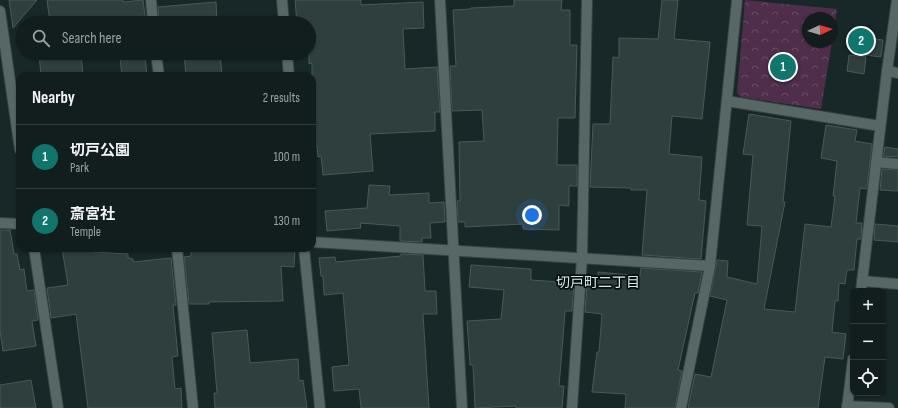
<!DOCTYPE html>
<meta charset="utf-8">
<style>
body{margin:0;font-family:"Sofia Sans Condensed","Noto Sans JP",sans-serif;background:#1f2a2a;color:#f1f3f6}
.controls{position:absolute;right:12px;bottom:12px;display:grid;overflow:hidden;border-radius:8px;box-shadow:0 1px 3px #0004}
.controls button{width:36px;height:36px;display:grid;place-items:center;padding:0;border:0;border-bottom:1px solid #313b3b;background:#121d1d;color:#f1f3f6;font:20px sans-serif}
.compass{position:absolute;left:802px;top:12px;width:36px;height:36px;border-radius:50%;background:#121d1d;box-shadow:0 1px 3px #0004;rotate:86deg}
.you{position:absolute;left:532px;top:215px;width:14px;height:14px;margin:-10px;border:3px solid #fff;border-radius:50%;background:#1a73e8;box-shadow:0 0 0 6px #1a73e833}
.badge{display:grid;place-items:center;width:26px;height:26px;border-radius:50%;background:#0f766e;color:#fff;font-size:13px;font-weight:700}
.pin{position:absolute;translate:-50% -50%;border:2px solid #fff;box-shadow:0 1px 4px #0006}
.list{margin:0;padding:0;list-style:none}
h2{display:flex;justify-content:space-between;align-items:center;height:52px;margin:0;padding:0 16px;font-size:17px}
h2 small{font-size:13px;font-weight:400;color:#9ca2a4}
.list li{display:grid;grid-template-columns:26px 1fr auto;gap:12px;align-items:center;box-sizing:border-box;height:64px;padding:0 16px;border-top:1px solid #313b3b}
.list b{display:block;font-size:15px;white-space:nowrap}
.list p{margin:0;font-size:13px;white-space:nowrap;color:#9ca2a4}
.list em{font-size:13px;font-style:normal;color:#9ca2a4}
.icon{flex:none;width:22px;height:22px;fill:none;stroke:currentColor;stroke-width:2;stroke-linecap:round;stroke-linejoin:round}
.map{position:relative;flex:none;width:898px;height:408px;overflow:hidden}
.search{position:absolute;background:#121d1d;box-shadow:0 1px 3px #0004;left:16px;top:16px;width:300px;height:44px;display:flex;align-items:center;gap:10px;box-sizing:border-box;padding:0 14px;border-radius:22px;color:#9ca2a4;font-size:15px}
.panel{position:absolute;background:#121d1d;box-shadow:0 1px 3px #0004;left:16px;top:72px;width:300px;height:180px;border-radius:12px}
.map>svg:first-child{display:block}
</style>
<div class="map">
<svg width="898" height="408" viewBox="0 0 898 408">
<defs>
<pattern id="park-crowns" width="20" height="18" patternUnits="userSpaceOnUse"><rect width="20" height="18" fill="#4f2e4c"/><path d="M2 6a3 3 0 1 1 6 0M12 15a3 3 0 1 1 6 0" fill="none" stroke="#684c66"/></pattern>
</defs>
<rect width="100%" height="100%" fill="#182727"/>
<polygon fill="url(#park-crowns)" points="745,0 837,9 832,40 832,18 808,18 808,42 832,42 821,109 741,97 737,93"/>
<g fill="#2f3f3e" stroke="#495958">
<polygon points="9,0 37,0 13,28"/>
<polygon points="47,0 123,0 123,2 143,0 146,23 50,23"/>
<polygon points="295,0 361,0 361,5 423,2 424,28 403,29 405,69 437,67 440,112 435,112 435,131 370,134 373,171 323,175 321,156 318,157 317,146 312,146 312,63 309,64 309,23 297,23"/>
<polygon points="514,0 562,0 561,10 570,10 570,45 577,45 575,118 558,118 557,165 577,165 577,186 569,186 569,206 559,205 559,230 523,229 523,224 465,227 465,222 458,222 457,201 460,201 459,142 484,141 482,110 452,111 450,66 456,66 453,10 471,9 471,8 514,6"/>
<polygon points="662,0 678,0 674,39 710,42 702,119 672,116 669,154 702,157 699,200 706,201 701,259 642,255 647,190 631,190 631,188 590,187 593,124 610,124 613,57 619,58 619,38 658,39"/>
<polygon points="216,2 217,23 159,23 158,7"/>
<polygon points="859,37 883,40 881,57 857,54"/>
<polygon points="39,53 81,53 83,76 41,76"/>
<polygon points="184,53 220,53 222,76 186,76"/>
<polygon points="849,55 866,57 864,74 847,71"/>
<polygon points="145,56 147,76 122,76 120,58"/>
<polygon points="749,114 791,121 783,202 785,202 764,309 795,312 805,224 831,227 835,196 833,196 837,161 821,158 826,125 857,130 855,141 872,144 867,189 860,188 856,223 862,223 861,239 857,239 854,270 847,270 845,284 839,283 838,301 835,301 832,332 846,334 843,359 825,357 818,408 688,408 695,374 711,377 727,300 710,296 717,260 728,261 727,277 757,284 762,226 747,225 753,155 743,154"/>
<polygon points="885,147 898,149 898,157 883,156"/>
<polygon points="882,169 898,170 898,191 880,190"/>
<polygon points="369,185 390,186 389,195 429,193 429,203 444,202 445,222 430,223 431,238 422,238 422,242 400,241 400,226 360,223 361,228 327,231 325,211 367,208"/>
<polygon points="875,224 898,226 898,242 874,240"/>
<polygon points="0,230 10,230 14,254 17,254 20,270 24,269 27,291 34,290 38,320 32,321 36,346 3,351 0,331"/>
<polygon points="62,248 94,248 94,252 128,254 128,258 133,259 133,262 171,258 176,305 173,305 178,356 172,357 175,389 181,388 182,408 88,408 76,314 51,318 47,288 68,285"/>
<polygon points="191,248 246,248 295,250 294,267 281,266 283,301 209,302 209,304 189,304 184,257 191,256"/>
<polygon points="401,254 423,255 425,291 436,291 437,314 423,314 429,408 361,408 359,389 334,391 332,367 349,365 343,293 324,295 323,276 321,276 319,258 335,257 336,262 401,256"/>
<polygon points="471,265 531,269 531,280 574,283 572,311 565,311 563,338 559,386 564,386 562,408 516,408 516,406 475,408 473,365 470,365 467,321 501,319 504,290 469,287"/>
<polygon points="641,268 702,272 698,293 695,293 678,370 682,371 675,408 625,408 626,394 592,392 597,352 599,352 602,314 585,312 587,284 594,285 594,279 598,280 598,272 640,276"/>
<polygon points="247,330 250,363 298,359 299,381 303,380 307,408 215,408 214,393 217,393 212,333"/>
<polygon points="31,380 36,408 0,408 0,385"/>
</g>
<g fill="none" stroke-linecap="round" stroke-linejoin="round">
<defs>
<g id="minor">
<polyline points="151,0 153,23"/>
<polyline points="282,0 284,23"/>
<polyline points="440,0 462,408"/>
<polyline points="0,11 20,150"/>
<polyline points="156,53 159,76"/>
<polyline points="287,53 289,76"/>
<polyline points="887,71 898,73"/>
<polyline points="727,101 880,126"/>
<polyline points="876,162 898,164"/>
<polyline points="0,223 20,224"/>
<polyline points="312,242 710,266"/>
<polyline points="34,248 58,408"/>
<polyline points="177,248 193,408"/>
<polyline points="304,248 320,408"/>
<polyline points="862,281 898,284"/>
<polyline points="861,291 887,71 897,0"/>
<polyline points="847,406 889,408"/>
<polyline points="572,408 582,258 587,0"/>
<polyline points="681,408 710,266 737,0"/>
<polyline points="847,408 853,359"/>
</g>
</defs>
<use href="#minor" stroke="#374343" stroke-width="12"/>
<use href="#minor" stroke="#576766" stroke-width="10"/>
</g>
<g text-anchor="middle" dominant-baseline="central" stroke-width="3.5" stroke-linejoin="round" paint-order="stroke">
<g font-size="14" fill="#d5e8e7" stroke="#080e0e">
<text x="598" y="282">切戸町二丁目</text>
</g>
</g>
</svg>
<div class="controls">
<button>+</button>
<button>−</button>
<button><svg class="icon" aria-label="locate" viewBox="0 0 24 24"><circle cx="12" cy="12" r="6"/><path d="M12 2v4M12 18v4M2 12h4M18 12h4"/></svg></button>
</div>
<svg class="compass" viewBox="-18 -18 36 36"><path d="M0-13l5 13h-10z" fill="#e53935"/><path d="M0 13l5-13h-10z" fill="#9ca2a4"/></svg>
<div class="you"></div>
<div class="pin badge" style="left:783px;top:67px">1</div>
<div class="pin badge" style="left:861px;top:41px">2</div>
<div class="search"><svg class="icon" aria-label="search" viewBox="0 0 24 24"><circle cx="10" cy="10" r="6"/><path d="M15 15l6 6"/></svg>Search here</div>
<section class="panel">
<h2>Nearby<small>2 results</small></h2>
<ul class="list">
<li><span class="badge">1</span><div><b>切戸公園</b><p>Park</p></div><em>100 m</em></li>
<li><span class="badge">2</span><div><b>斎宮社</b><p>Temple</p></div><em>130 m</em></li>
</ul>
</section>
</div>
